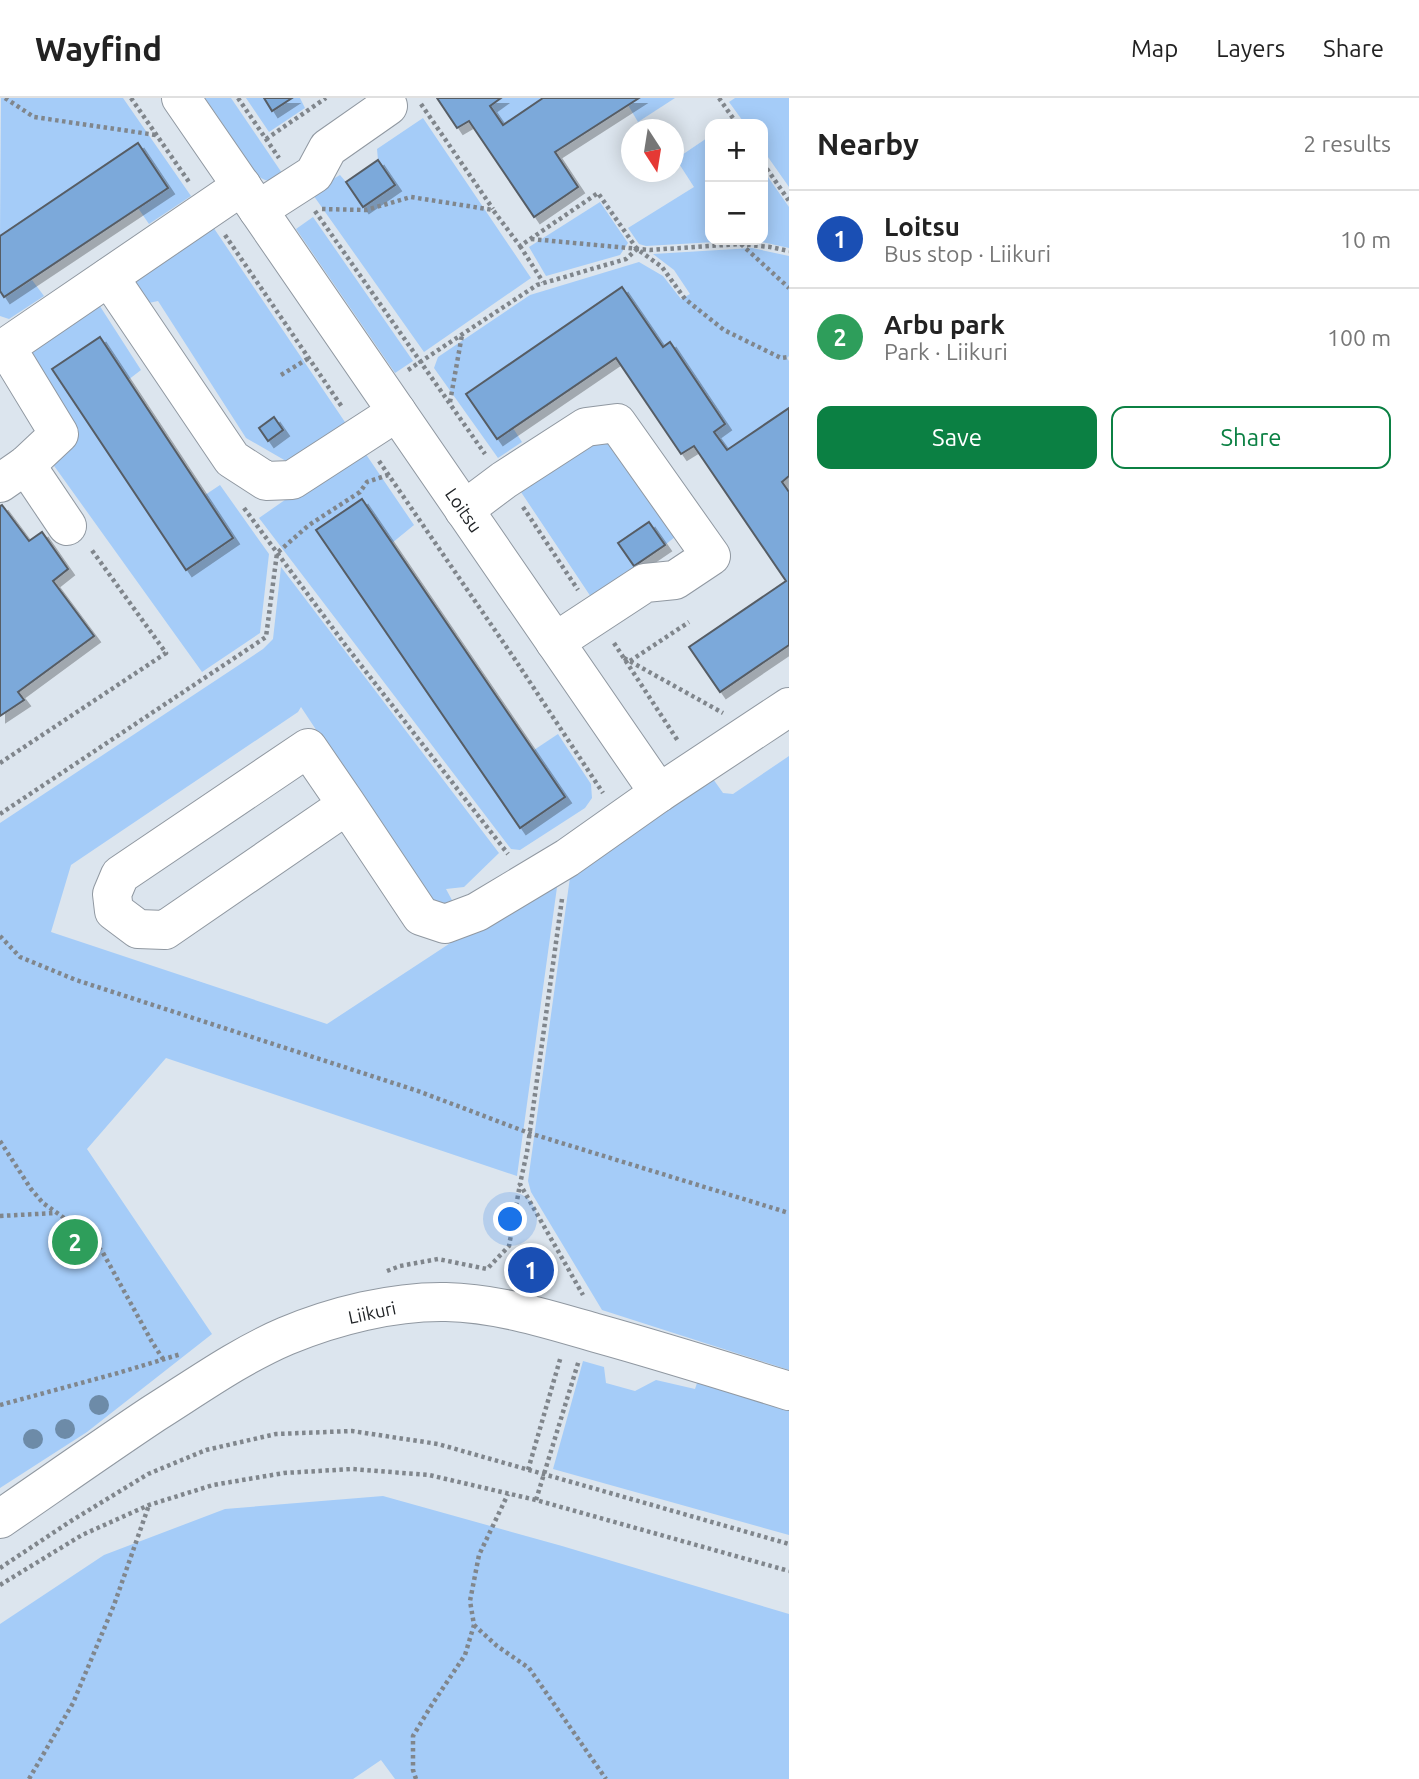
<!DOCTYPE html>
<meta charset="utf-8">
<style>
body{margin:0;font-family:Ubuntu,sans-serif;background:#f6f6f6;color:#222}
.controls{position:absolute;right:21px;top:21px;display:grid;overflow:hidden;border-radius:14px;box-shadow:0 4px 18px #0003}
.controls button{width:63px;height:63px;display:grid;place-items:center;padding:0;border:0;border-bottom:2px solid #e0e0e0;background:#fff;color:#222;font:35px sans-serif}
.compass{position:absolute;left:621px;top:21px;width:63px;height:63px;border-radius:50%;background:#fff;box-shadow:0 4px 18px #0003;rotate:168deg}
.you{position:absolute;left:511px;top:1122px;width:24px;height:24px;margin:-18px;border:5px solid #fff;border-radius:50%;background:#1a73e8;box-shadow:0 0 0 10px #1a73e833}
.badge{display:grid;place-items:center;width:46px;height:46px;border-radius:50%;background:#0b8043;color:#fff;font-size:23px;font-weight:700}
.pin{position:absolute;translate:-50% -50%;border:4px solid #fff;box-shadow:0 2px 7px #0006}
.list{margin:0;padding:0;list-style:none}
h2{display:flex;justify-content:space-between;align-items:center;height:91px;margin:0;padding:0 28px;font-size:30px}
h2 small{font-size:23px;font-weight:400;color:#767676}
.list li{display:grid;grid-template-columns:46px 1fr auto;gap:21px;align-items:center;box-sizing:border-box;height:98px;padding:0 28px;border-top:2px solid #e0e0e0}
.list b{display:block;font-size:26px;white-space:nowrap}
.list p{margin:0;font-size:23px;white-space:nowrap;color:#767676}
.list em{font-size:23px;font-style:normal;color:#767676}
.actions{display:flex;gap:14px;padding:21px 28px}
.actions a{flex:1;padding:16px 0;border:2px solid #0b8043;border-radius:14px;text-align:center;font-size:24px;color:#0b8043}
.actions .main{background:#0b8043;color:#fff}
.map{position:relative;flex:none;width:789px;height:1681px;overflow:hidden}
header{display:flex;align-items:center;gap:42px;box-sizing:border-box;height:98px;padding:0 35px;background:#fff;border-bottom:2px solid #e0e0e0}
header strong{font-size:33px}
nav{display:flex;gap:38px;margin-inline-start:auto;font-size:24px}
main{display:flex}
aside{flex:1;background:#fff}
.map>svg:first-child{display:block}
</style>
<header>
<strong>Wayfind</strong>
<nav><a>Map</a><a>Layers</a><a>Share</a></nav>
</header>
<main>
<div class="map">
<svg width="789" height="1681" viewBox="0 0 789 1681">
<defs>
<filter id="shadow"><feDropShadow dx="6" dy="6" stdDeviation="0" flood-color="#0004"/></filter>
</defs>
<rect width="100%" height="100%" fill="#dce5ee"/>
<g fill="#a5ccf8">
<polygon points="1,0 123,0 191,98 149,126 138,110 168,90 138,45 0,138"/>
<path d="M 205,0 L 231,0 L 284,78 C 273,84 268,85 258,78 Z"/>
<polygon points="246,0 264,0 272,13 292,0 300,0 305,10 269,34"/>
<polygon points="501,0 543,0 503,27 490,8"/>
<polygon points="639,0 675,0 638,24 628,7"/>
<polygon points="735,0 789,0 789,89 763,52 763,26 745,26 729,4"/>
<polygon points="423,20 531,180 424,254 311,94 340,77 346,84 378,62 377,51"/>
<polygon points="710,38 710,142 749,142 646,148 639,146 628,130 694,89 676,61"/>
<polygon points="763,72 789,109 789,150 753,142 763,142"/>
<polygon points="600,104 628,145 620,157 546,178 529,149"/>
<polygon points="313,119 413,263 395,275 296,131"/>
<polygon points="209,123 349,330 286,363 246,340 158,203 144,206 138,201 133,175"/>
<polygon points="752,150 789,158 789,258 787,260 789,263 789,310 727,352 714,334 725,325 670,245 663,249 622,189 466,295 497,341 513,330 522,344 498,360 434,270 438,259 530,197 639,164 663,178 681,201 690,196 674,172 653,156"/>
<polygon points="32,182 44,198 9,221 0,218 0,193 5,199"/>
<polygon points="96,202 141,272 128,282 186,471 233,440 205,397 220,387 269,456 260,535 202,574 47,358 24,257"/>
<polygon points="589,339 614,345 676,438 665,447 649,424 619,444 637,472 593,502 517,388"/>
<polygon points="361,349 414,427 392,445 362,401 317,432 520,729 565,699 534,652 558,636 591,686 592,700 585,710 520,752 511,751 259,420"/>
<polygon points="281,469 499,755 464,789 446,791 453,804 438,816 301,609 298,614 71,767 51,834 327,926 455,842 558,782 517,1078 166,960 87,1051 212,1236 87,1334 0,1390 0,725 263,551 273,541"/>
<polygon points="789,658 789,1272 602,1212 531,1094 528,1083 571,772 711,678 723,695 733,696"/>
<polygon points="583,1263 604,1269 606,1285 635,1293 656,1282 695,1291 698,1282 789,1310 789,1437 553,1371"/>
<polygon points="383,1398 562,1448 789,1516 789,1681 395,1681 381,1662 353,1681 0,1681 0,1526 104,1457 225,1411"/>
</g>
<g fill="#7ca9da" stroke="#565d65" stroke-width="2" filter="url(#shadow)">
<polygon points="264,0 292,0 272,13"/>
<polygon points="437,0 501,0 490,8 503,27 543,0 639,0 555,54 578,89 534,119 469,23 457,30"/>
<polygon points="138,45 168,90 4,199 0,193 0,138"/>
<polygon points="378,62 395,87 363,109 346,84"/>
<polygon points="622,189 663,249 670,244 725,326 714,334 727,352 789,310 789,378 782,384 789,394 789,547 720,594 689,549 786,483 694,348 681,356 616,260 497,341 466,296"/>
<polygon points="100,239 233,440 186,472 52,271"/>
<polygon points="274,319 283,332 268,343 259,330"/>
<polygon points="362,401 565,699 520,730 316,432"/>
<polygon points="2,407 29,443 42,434 68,471 53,483 94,538 18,594 24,602 0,618 0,408"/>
<polygon points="649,424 665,447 634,468 618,445"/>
</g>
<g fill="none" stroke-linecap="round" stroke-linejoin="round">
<defs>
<g id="minor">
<polyline points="181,0 659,695"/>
<polyline points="258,112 314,76 328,50 388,8"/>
<polyline points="109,179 232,361 266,383 292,382 397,314"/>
<polyline points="26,367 67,428"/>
<polyline points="0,385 26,367 59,336 6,249 242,88"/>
<polyline points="464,412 504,382 586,329 617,325 711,458 675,482 645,485 555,544"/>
<polyline points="347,707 308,650 120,777 112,796 114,813 138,831 165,832 347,707 421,818 445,826 477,814 567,760 659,695 789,609"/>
<path d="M 0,1421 C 51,1386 102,1350 153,1316 C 196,1289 239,1258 286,1238 C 334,1218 393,1203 446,1204 C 497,1205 548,1221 596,1235 C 661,1253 725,1273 789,1293"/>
</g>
</defs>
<use href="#minor" stroke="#9098a1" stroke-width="40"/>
<g stroke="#80868c" stroke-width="4.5" stroke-dasharray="3.5 3.5" stroke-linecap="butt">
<polyline points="5,0 34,19 156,37"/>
<polyline points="131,0 189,84"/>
<polyline points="238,0 279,60"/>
<polyline points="719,0 737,26"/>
<polyline points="421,6 493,111"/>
<polyline points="266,41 326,0"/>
<polyline points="763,65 789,103"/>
<polyline points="322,111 366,112 411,99 493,112 520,148 598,95 637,151 662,169 685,201 724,232 781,260 789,259"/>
<polyline points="315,113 485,356"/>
<polyline points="225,137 342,309"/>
<polyline points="531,141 650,152 740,146 770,149 789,153"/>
<polyline points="741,146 789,190"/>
<polyline points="520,148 543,184"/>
<polyline points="408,272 537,187 626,161 637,151"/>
<polyline points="281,277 309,260"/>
<polyline points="450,304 462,237"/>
<polyline points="379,363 514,560 603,695"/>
<polyline points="523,409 578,492"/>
<polyline points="244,410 346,548 508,756"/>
<polyline points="614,545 678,643"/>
<polyline points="624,560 723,615"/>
<polyline points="630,563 689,524"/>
<polyline points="0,665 166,555 91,451"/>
<polyline points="0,716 266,539 277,455 309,427 360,394 367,384 388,377"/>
<polyline points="562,801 527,1054 520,1086 583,1197"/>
<polyline points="0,838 20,859 76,882 418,993 529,1035 789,1115"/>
<polyline points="0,1043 31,1091 43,1105 74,1127 102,1153 152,1244 163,1261"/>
<polyline points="0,1118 55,1115"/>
<polyline points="387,1173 400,1168 438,1161 487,1171 509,1148 520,1086"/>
<polyline points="0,1307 118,1275 181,1256"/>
<polyline points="528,1372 561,1258"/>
<polyline points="536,1402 579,1262"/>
<polyline points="0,1470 71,1423 148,1376 206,1352 276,1336 352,1333 438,1346 789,1446"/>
<polyline points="0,1487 82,1437 149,1407 213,1387 284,1375 352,1371 429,1377 536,1402 789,1473"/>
<polyline points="474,1527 497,1548 529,1570 606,1681"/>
<polyline points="29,1681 73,1605 114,1507 149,1407"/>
<polyline points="416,1681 413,1672 413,1638 431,1608 465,1557 474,1527 470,1503 479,1457 508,1396"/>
</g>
<use href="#minor" stroke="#fff" stroke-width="38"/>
</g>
<g fill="#6d8ba8">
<circle cx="99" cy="1307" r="10"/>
<circle cx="65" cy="1331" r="10"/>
<circle cx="33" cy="1341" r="10"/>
</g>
<g text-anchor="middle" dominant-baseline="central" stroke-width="7" stroke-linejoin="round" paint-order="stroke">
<g font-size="18" fill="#212427" stroke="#fff">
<text transform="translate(464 412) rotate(55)">Loitsu</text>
<text transform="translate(372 1214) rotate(-12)">Liikuri</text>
</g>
</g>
</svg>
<div class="controls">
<button>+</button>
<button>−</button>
</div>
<svg class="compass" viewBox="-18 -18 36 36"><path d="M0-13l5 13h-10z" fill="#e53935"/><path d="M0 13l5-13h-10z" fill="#767676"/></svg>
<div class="you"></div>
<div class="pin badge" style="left:531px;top:1172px;background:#1a4fb4">1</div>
<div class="pin badge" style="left:75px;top:1144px;background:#2e9e5b">2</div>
</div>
<aside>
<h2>Nearby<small>2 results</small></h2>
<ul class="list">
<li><span class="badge" style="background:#1a4fb4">1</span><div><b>Loitsu</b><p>Bus stop · Liikuri</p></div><em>10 m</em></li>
<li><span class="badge" style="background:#2e9e5b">2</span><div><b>Arbu park</b><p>Park · Liikuri</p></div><em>100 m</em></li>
</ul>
<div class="actions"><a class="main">Save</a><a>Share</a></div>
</aside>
</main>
